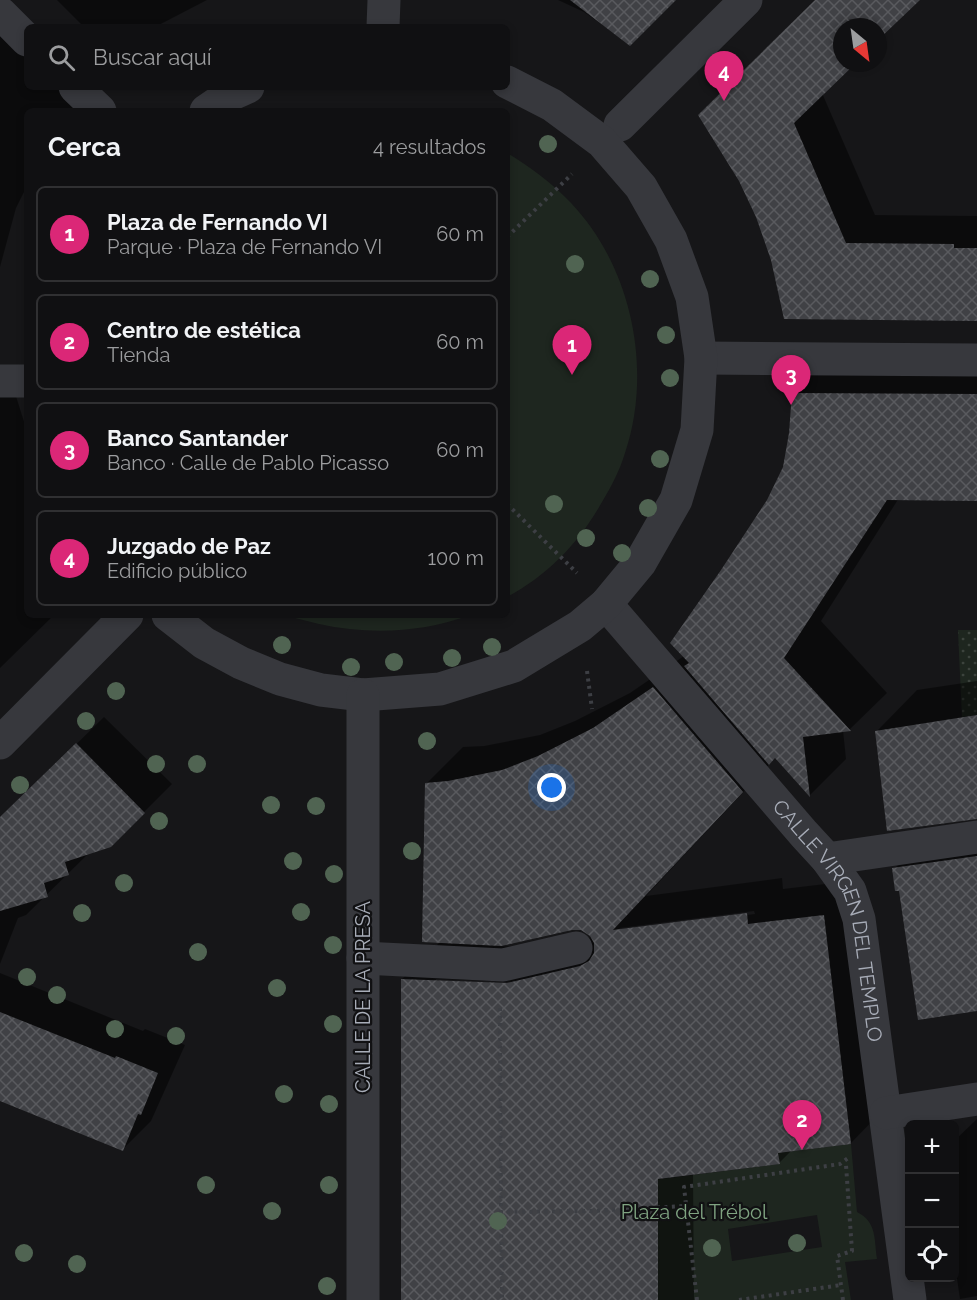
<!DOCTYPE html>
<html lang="es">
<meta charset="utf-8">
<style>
body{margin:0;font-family:Raleway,sans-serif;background:#19191b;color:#f1f3f6}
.controls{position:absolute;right:18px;bottom:18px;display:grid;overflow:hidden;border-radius:9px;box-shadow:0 3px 9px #0003}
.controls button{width:54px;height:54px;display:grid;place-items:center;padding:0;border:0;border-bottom:2px solid #303032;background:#101012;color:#f1f3f6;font:30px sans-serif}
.compass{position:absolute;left:833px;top:18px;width:54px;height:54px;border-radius:50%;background:#101012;box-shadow:0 3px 9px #0003;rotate:151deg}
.you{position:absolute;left:552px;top:788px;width:21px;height:21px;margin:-15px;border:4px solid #fff;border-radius:50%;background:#1a73e8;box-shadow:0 0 0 9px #1a73e833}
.badge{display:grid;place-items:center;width:39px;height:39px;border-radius:50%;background:#db2777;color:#fff;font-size:20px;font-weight:700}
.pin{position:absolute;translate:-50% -50px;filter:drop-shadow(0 2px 3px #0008)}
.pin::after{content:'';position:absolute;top:32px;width:21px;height:18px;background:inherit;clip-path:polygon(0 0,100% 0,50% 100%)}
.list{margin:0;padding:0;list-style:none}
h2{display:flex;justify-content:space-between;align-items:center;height:78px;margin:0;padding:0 24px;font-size:26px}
h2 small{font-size:20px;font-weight:400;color:#9c9d9f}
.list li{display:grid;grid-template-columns:39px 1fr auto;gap:18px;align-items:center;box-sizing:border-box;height:96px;margin:0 12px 12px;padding:0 12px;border:2px solid #303032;border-radius:9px}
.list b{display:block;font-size:22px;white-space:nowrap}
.list p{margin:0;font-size:20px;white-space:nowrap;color:#9c9d9f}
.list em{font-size:20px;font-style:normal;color:#9c9d9f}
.icon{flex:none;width:33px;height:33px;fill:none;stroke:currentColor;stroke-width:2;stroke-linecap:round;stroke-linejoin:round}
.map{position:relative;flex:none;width:977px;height:1300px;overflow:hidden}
.search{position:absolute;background:#101012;box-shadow:0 3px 9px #0003;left:24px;top:24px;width:486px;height:66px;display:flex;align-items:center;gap:15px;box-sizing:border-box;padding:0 21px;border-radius:9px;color:#9c9d9f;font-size:22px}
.panel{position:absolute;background:#101012;box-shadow:0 3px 9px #0003;left:24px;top:108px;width:486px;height:510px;border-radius:9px}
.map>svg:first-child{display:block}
</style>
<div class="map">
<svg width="977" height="1300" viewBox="0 0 977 1300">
<defs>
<pattern id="grass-dots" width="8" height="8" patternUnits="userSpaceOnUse" patternTransform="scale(1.5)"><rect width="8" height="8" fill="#1e261f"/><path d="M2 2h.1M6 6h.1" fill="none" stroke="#3c433d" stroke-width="1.8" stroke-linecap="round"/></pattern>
<pattern id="building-cross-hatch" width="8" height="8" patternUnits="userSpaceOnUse" patternTransform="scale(1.5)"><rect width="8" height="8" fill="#404145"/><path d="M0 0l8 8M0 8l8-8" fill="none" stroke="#595a5e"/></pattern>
</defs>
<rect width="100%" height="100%" fill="#161618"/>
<polygon fill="url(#grass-dots)" points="958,630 977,630 977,715 962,717"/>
<g fill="#1e261f" fill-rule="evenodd">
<path d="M 507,153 C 530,167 552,183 571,203 C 632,267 653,370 625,453 C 620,470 611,487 602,502 C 579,543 548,575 507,597 Z"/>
<path d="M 283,615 L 470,615 C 421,633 369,635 319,624 C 307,621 295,618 283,615 Z"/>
<path d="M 851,1144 L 857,1212 C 877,1222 874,1239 877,1259 L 845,1262 L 851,1300 L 658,1300 L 658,1242 L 653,1180 L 779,1164 L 778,1153 ZM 817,1215 L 822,1247 L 732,1261 L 728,1229 Z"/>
</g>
<g fill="#0007" fill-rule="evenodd">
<polygon points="57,0 207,0 155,27 84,27"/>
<polygon points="558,0 674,0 630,44 584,12"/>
<polygon points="817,0 918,0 878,39 878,27 842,27 842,63 853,63 822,93 875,215 977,216 977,319 773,260 757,217"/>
<polygon points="0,3 27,30 27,87 85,87 90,92 75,111 27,111 27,186 16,208 0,267"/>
<path d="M 830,356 L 977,357 L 977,499 L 899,498 L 821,621 L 887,693 L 850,729 L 843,730 L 846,759 L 810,795 L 776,757 L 646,896 L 782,878 L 783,889 L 859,880 L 886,1107 L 851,1143 L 792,1150 L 779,1163 L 693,1173 L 694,1300 L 404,1300 L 402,979 L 440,942 L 427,783 L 463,747 L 484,746 L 540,735 L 575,721 L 630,693 L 684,656 L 723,571 L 768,501 L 784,467 L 791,434 L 793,393 ZM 754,911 L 755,914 L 617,931 L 620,928 ZM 572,928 L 581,928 L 592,937 L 544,948 L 499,946 ZM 436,979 L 514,982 L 514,985 L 436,982 Z"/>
<polygon points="14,390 27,431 27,615 54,615 0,668 0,394"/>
<polygon points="977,681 977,817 877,731 917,690"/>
<polygon points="104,717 172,784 110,846 89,853 26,915 18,918 0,964 0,819"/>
<polygon points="977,822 977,1010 900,889 894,869 935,828"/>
<polygon points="0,973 143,1031 145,1029 185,1045 151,1121 123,1149 0,1099"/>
<polygon points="977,1119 977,1296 960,1299 954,1258 954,1141"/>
</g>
<g fill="url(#building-cross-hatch)">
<polygon points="570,0 676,0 630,46"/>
<polygon points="815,0 920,0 878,40 878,27 842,27 842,63 856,63 794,123 846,243 954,244 954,248 977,248 977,321 784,319 771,260 756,217 739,181 698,115"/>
<polygon points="792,393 977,394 977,501 887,500 784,658 851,731 803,737 810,797 775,758 769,765 684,666 689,663 670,643 721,570 767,500 783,467 789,433"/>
<polygon points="653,687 743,792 613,930 747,913 748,924 824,915 851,1144 778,1153 780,1164 658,1179 658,1300 401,1300 401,979 507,983 580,966 589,961 594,953 594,943 590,936 581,930 572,930 501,946 422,942 425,783 448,781 502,770 538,756 593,728"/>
<polygon points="977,715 977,819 887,831 875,731"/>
<polygon points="76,743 145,813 111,847 65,862 69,875 44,883 48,897 0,911 0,817"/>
<polygon points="977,856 977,1011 918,1020 899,891 895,891 892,868"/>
<polygon points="0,1012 115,1058 116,1056 158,1073 141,1115 138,1114 123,1151 0,1101"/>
</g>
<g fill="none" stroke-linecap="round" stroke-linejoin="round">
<g stroke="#3d3f44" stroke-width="4" stroke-dasharray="3 4.5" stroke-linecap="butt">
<polyline points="507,237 572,174"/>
<polyline points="507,504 577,573"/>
<polyline points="587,671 592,709"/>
<polyline points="500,1008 501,1212 590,1211 686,1206"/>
<polyline points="501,1212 502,1300"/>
<polyline points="697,1300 684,1187 840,1164 848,1158"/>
<polyline points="739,1300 841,1285"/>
<polyline points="843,1300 837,1256 852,1251 846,1165"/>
</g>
<g stroke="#37383d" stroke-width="33">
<polyline points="0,13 27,40"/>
<polyline points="383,27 384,0"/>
<polyline points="75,87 100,111"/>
<polyline points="206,111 228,96 248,87"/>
<polyline points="620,125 746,0"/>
<polyline points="701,358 977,360"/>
<polyline points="0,381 27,381"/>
<path id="s1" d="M 606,604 L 804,834 L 827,859 L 850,891 L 859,919 L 910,1300"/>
<polyline points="168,615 204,643 241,663 280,679 321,690 363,695 440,689 514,666 580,626 606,604 640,563 676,500 697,430 701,358 692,297 671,240 641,187 602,142 552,105 507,82"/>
<polyline points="0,743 127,615"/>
<polyline points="827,859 977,837"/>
<polyline points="363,958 503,965 576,948"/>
<polyline points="886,1113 977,1099"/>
<polyline points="363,1300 363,695"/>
</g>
</g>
<g fill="#506452">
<circle cx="548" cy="144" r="9"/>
<circle cx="575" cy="264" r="9"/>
<circle cx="650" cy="279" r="9"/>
<circle cx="666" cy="335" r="9"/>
<circle cx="670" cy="378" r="9"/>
<circle cx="660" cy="459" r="9"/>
<circle cx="554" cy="504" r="9"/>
<circle cx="648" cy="508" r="9"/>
<circle cx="586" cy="538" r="9"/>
<circle cx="622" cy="553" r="9"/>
<circle cx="282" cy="645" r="9"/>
<circle cx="492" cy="647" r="9"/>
<circle cx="452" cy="658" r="9"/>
<circle cx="394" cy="662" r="9"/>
<circle cx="351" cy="667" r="9"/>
<circle cx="116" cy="691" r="9"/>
<circle cx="86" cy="721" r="9"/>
<circle cx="427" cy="741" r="9"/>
<circle cx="156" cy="764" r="9"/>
<circle cx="197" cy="764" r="9"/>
<circle cx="20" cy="785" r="9"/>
<circle cx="271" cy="805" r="9"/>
<circle cx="316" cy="806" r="9"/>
<circle cx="159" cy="821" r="9"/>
<circle cx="412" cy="851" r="9"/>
<circle cx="293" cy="861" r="9"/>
<circle cx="334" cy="874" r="9"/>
<circle cx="124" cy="883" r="9"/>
<circle cx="301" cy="912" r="9"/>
<circle cx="82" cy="913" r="9"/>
<circle cx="333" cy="945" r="9"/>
<circle cx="198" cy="952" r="9"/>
<circle cx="27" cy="977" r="9"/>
<circle cx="277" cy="988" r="9"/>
<circle cx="57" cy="995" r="9"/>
<circle cx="333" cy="1024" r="9"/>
<circle cx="115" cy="1029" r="9"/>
<circle cx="176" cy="1036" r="9"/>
<circle cx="284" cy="1094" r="9"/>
<circle cx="329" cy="1104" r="9"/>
<circle cx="206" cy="1185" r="9"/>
<circle cx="329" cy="1185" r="9"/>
<circle cx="272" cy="1211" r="9"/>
<circle cx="498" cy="1221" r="9"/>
<circle cx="797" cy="1243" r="9"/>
<circle cx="712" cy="1248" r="9"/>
<circle cx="24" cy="1253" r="9"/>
<circle cx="77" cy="1264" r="9"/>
<circle cx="327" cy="1286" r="9"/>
</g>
<g text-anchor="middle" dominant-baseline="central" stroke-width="4.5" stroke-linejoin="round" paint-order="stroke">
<g font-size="20" fill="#a8adb8" stroke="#111113">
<text stroke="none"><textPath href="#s1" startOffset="396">CALLE VIRGEN DEL TEMPLO</textPath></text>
<text transform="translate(363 997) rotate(-90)">CALLE DE LA PRESA</text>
</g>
<g font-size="20" fill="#7fa381" stroke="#111113">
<text x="694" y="1212">Plaza del Trébol</text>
</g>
</g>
</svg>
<div class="controls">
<button>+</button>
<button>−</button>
<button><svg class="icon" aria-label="locate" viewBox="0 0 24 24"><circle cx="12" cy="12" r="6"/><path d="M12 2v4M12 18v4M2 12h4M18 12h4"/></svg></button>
</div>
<svg class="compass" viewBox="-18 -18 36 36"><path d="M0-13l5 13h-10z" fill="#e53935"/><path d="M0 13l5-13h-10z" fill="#9c9d9f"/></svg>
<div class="you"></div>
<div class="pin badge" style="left:572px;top:375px">1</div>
<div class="pin badge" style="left:802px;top:1150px">2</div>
<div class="pin badge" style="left:791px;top:405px">3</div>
<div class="pin badge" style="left:724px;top:101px">4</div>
<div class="search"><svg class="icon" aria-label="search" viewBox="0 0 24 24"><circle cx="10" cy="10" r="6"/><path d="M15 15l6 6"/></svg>Buscar aquí</div>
<section class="panel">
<h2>Cerca<small>4 resultados</small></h2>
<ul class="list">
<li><span class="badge">1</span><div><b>Plaza de Fernando VI</b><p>Parque · Plaza de Fernando VI</p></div><em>60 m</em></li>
<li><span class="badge">2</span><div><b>Centro de estética</b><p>Tienda</p></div><em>60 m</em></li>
<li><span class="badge">3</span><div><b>Banco Santander</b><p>Banco · Calle de Pablo Picasso</p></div><em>60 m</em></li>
<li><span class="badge">4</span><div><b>Juzgado de Paz</b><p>Edificio público</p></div><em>100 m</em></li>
</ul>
</section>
</div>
